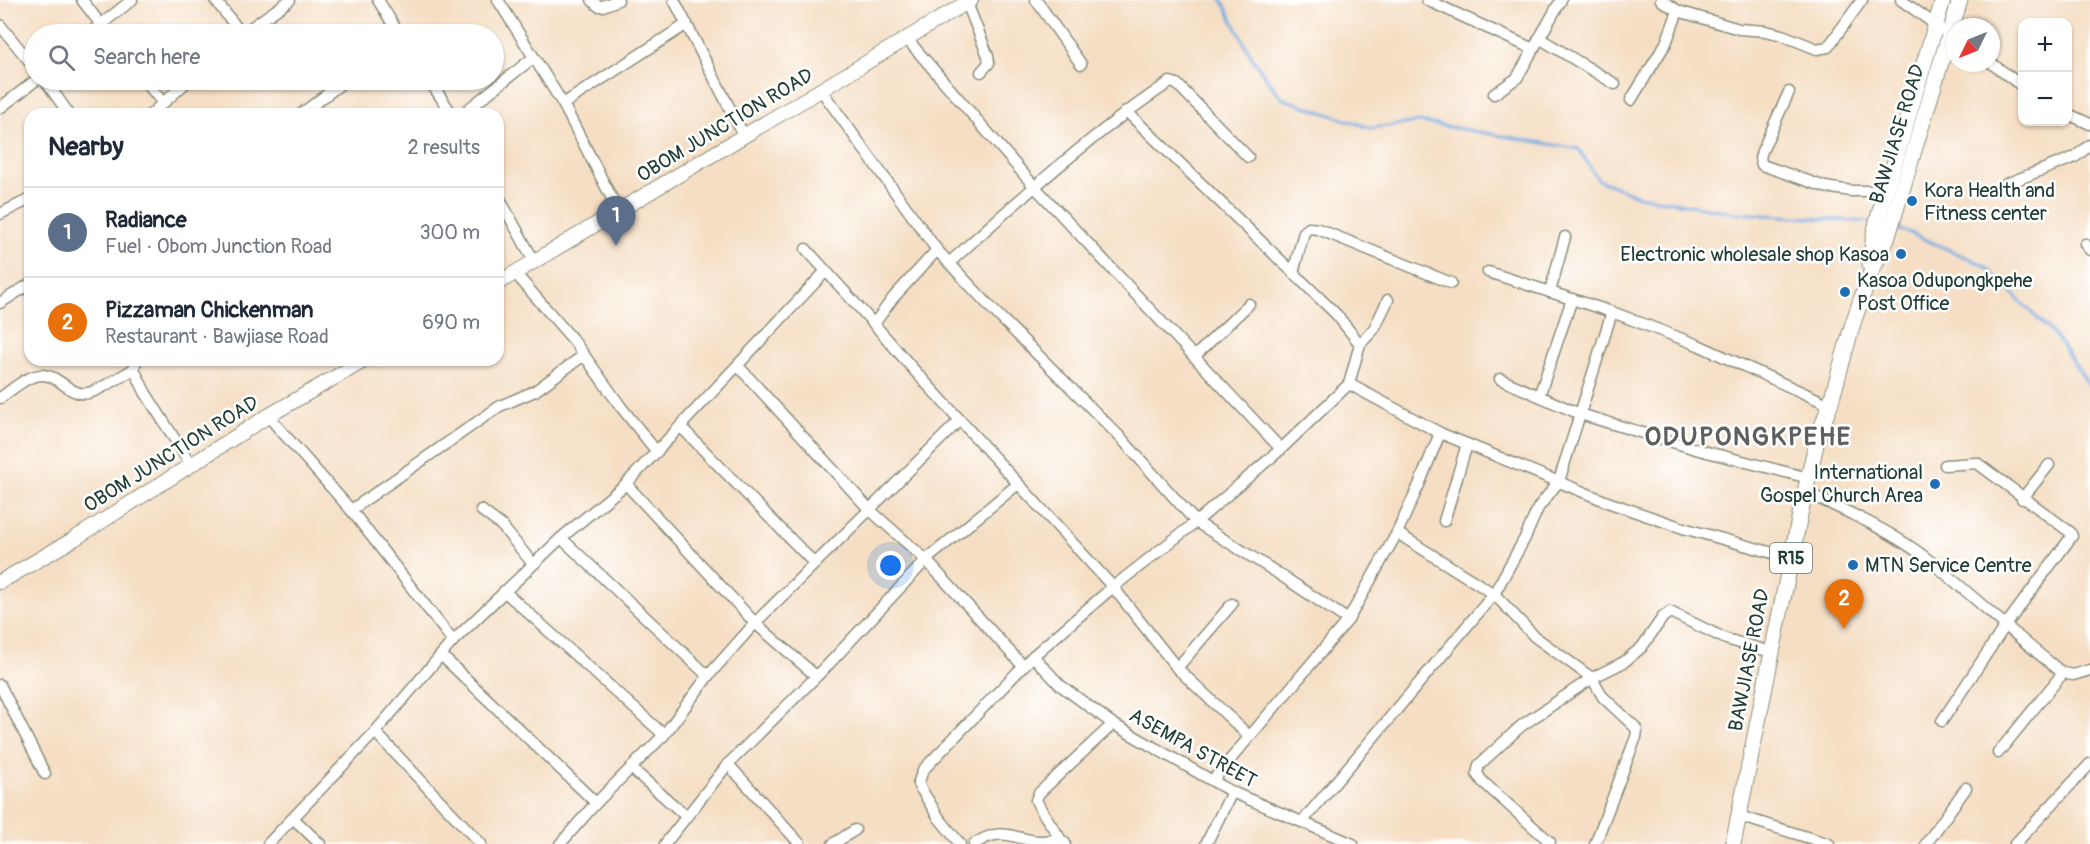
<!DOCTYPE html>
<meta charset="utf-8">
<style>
body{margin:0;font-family:Pangolin,sans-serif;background:#f2f2f3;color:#1f2937}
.controls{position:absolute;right:18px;top:18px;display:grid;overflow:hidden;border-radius:12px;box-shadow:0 2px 4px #0004}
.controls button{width:54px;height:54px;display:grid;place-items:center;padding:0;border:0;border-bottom:2px solid #e0e1e3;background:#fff;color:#1f2937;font:30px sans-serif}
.compass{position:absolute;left:1946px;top:18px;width:54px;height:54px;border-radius:50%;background:#fff;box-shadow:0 2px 4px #0004;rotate:227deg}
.you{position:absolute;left:891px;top:566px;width:21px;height:21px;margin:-15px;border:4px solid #fff;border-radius:50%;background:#1a73e8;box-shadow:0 0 0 9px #1a73e833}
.badge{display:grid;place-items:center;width:39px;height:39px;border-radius:50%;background:#1f6fb2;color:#fff;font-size:20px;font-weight:700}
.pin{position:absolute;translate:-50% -50px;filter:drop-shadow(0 2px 3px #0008)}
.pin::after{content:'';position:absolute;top:32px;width:21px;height:18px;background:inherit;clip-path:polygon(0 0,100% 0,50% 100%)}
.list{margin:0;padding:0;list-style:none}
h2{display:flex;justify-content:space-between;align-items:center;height:78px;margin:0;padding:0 24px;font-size:26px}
h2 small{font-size:20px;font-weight:400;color:#747a83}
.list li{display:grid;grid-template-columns:39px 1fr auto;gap:18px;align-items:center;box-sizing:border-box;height:90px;padding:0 24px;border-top:2px solid #e0e1e3}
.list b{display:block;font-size:22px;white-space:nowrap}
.list p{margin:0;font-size:20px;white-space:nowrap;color:#747a83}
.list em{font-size:20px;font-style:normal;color:#747a83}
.icon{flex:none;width:33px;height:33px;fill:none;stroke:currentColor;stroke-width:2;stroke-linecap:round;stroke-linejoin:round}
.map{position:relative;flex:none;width:2090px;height:844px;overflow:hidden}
.search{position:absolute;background:#fff;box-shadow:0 2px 4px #0004;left:24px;top:24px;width:480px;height:66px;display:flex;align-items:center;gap:15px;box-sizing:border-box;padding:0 21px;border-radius:33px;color:#747a83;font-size:22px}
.panel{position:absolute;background:#fff;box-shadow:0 2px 4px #0004;left:24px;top:108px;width:480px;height:258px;border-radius:18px}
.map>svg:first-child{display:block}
</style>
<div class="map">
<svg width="2090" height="844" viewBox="0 0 2090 844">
<rect width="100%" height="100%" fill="#fff"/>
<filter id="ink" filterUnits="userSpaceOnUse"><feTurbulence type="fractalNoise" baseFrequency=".0167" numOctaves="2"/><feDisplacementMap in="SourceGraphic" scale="12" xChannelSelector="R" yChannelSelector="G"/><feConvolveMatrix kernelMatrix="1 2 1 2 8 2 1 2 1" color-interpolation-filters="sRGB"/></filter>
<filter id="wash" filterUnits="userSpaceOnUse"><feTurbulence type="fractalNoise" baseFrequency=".008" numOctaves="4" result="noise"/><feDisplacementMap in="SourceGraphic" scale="24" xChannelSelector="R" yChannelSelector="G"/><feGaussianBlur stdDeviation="1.35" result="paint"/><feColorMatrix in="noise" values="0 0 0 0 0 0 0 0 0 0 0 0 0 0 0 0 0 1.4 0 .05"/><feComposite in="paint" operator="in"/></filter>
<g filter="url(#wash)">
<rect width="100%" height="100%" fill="#f5dec3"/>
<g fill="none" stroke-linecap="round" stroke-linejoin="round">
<g stroke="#74aae2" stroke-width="3">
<polyline points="1222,0 1252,58 1281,98 1370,128 1420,122 1579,149 1598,180 1639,196 1735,213 1871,222"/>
<polyline points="1894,229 1908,232 1984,265 2056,337 2090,387"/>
</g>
</g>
</g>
<g filter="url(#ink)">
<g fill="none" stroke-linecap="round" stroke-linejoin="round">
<defs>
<g id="street">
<polyline points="82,0 108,34"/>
<polyline points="215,0 242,34"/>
<polyline points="378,0 399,34"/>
<polyline points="498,0 563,104 619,212"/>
<polyline points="592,0 598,6 603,6 618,0"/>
<polyline points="674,0 744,136"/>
<polyline points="1036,0 1081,64"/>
<polyline points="1427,0 1533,49"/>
<polyline points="1661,0 1678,11 1739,29 1766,31 1782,35 1817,49 1828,47 1862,0"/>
<polyline points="1901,0 1954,38"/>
<polyline points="967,3 988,56 989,63 981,72"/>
<polyline points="0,25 34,67"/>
<polyline points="89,34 132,0"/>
<polyline points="242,34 290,0"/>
<polyline points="1539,38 1615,84"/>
<polyline points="907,39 1034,186 1281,449"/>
<polyline points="1991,63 2022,86"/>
<polyline points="45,80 69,114"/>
<polyline points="144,80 163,103"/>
<polyline points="429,80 452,114"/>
<polyline points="821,90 937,250 994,311 1121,438 1196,522 1276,572 1348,620"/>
<polyline points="1789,92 1762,151 1760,158 1762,165 1825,187 1851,191 1886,191"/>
<polyline points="1494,94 1517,78 1561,0"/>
<polyline points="1631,100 1666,43 1678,11"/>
<polyline points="563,104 687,24"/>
<polyline points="0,108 36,80"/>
<polyline points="151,114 189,80"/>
<polyline points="301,114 346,80"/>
<polyline points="462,114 533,58"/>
<polyline points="2068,114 2090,124"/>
<polyline points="2006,184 2075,157 2090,145"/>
<polyline points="498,196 534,261"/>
<polyline points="0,214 30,199"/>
<polyline points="1565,237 1550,292 1612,312 1698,345 1830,405"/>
<polyline points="2085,244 2090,250"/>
<polyline points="806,249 874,324"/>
<polyline points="937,250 893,298 874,324 914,370 1113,587 1177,668 1249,736"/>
<path d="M 949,263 C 1020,199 1090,135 1170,82 L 1177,84 L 1248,157"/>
<polyline points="1488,272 1550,292"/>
<polyline points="515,273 574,341 621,407 657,452"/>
<polyline points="1293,273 1304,232 1309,228 1318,229 1451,283"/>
<polyline points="0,303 30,284"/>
<polyline points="1360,344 1374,329 1388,300"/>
<polyline points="1194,357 1249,304"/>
<polyline points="136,360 134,369 145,392 191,465"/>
<polyline points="738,366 870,510 926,560 1023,666"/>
<polyline points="1500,379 1580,414 1699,450 1809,478"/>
<polyline points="1349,384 1440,433 1610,503 1683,528 1791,558"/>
<polyline points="1539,396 1572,299"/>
<path d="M 0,398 C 12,390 26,376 41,375 C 59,374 70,397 88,393 C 99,391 123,375 134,369"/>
<polyline points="268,416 351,510 453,641"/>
<polyline points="681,427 815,564"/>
<polyline points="626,484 755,623 816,676"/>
<path d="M 1805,492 C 1848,512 1892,531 1930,561 C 1975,597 2017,638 2063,673 L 2073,675 L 2090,670"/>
<polyline points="2022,499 2049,465"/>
<polyline points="351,510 500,406 535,391 584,355"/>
<polyline points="481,510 502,526 533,564"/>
<polyline points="1444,521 1467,444"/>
<polyline points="1397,533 1494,594 1535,637 1592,678 1603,697 1635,727 1637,731 1636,737 1595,844"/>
<polyline points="561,538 708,676"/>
<polyline points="504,591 664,735"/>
<polyline points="441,655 596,803"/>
<polyline points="1033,656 1060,685 1113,724 1232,792 1353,844"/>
<polyline points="1177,668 1232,604"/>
<polyline points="0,685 45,774"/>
<polyline points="1942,721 2005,626 2072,536 2070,532 1977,463 1945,465"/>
<polyline points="375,732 481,844"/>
<polyline points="1998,753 2063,673"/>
<polyline points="728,764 800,844"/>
<polyline points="631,768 686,816"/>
<polyline points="1213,780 1348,620 1397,533 1419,485 1440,433"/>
<polyline points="1739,816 1829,844"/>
<polyline points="294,819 320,844"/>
<polyline points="1302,822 1494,594 1525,538 1538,508 1559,481 1612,312"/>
<path d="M 1061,840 C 1053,826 1042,814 1036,800 L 1039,793 L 1113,724"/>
<polyline points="1550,842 1483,782 1477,774 1479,765 1521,726 1592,678 1624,662 1642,647 1663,617 1670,612 1726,639 1771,652"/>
<polyline points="268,844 375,732 453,641 561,538 626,484 825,272"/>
<polyline points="560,844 596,803 664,735 708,676 755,623 960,420"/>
<polyline points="665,844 728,764 825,668 926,560 1018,484"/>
<polyline points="833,844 855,830"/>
<polyline points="960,844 939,818 918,784 923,770 1033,656 1113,587 1196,522 1281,449 1349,384 1360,344 1336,314 1126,111"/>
<path d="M 974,844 C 1003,826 1009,838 1038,841 C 1047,842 1057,837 1065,843"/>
<polyline points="1206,844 1232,792"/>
<polyline points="1926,844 1966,788"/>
<polyline points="2015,844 2090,764"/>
</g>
<g id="secondary">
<polyline points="498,283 971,0"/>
<polyline points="0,582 74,539 268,416 365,360"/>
</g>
<g id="primary">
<polyline points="1870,265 1874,234 1880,211 1943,0"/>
<polyline points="1733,844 1802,505 1818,436 1830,405 1853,323 1869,277 1887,239 1960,0"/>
</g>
</defs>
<use href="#street" stroke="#8a8e7c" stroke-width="13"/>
<use href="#secondary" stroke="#8a8e7c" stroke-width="16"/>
<use href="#primary" stroke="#8a8e7c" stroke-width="17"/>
<use href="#street" stroke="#fff" stroke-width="10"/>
<use href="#secondary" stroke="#fff" stroke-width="14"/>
<use href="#primary" stroke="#fff" stroke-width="15"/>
</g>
</g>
<g fill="#1f6fb2" stroke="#fff" stroke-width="2">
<circle cx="1912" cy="201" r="6"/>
<circle cx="1901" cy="254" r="6"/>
<circle cx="1845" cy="292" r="6"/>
<circle cx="1935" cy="484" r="6"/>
<circle cx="1853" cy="565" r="6"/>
</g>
<g text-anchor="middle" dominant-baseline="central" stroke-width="5" stroke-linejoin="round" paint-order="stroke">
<rect fill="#fff" stroke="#627771" stroke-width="1.5" x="1770" y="543" width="42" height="30" rx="4.5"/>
<g font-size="18" font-weight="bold" fill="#1f3d34">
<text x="1791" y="558">R15</text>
</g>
<g font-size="20" fill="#1f3d34" stroke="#fff">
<text transform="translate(725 125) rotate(-31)">OBOM JUNCTION ROAD</text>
<text transform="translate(1897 134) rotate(-73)">BAWJIASE ROAD</text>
<text transform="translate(171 454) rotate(-32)">OBOM JUNCTION ROAD</text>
<text transform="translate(1749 660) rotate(-79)">BAWJIASE ROAD</text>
<text transform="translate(1193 748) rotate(29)">ASEMPA STREET</text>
</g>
<g font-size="20" fill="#1f3d34" stroke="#fff" text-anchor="start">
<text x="1924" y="190">Kora Health and<tspan x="1924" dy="23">Fitness center</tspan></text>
<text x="1889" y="254" text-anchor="end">Electronic wholesale shop Kasoa</text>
<text x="1857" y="280">Kasoa Odupongkpehe<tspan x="1857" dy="23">Post Office</tspan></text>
<text x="1923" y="472" text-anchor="end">International<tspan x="1923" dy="23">Gospel Church Area</tspan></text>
<text x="1865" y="565">MTN Service Centre</text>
</g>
<g font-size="26" font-weight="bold" letter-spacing="1.5" fill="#5e6060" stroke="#fff">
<text x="1748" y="437">ODUPONGKPEHE</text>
</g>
</g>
</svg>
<div class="controls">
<button>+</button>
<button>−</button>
</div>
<svg class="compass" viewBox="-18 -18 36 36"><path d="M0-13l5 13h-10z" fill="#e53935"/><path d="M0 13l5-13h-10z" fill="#747a83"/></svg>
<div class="you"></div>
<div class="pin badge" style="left:616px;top:246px;background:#5c6f8a">1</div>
<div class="pin badge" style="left:1844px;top:629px;background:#e8710a">2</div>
<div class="search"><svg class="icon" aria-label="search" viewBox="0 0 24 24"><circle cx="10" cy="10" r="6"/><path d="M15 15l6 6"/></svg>Search here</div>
<section class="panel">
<h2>Nearby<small>2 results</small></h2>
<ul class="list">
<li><span class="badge" style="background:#5c6f8a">1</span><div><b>Radiance</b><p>Fuel · Obom Junction Road</p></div><em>300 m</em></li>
<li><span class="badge" style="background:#e8710a">2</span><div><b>Pizzaman Chickenman</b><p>Restaurant · Bawjiase Road</p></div><em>690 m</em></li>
</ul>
</section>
</div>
